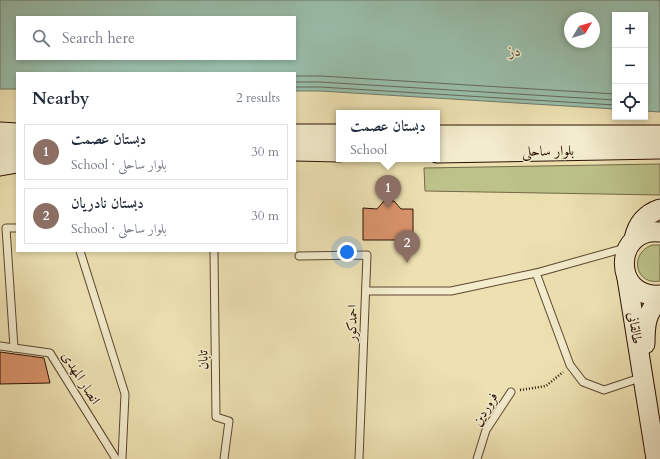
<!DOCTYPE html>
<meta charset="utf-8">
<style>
body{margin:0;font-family:Cardo,Amiri,serif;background:#f6f6f7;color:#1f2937}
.controls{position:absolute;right:12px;top:12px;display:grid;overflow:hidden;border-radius:0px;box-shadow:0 2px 6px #0003}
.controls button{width:36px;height:36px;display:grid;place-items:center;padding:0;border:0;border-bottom:1px solid #e0e1e3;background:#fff;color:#1f2937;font:20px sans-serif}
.compass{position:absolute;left:564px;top:12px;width:36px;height:36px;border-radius:50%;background:#fff;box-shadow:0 2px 6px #0003;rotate:52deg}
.you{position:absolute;left:347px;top:252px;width:14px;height:14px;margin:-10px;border:3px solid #fff;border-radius:50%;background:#1a73e8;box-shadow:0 0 0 6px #1a73e833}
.badge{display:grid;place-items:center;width:26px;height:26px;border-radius:50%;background:#8f2418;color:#fff;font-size:13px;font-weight:700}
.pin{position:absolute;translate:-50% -33px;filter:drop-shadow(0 1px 2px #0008)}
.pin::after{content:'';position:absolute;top:21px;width:14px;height:12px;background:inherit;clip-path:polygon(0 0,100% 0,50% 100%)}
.popup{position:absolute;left:336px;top:110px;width:104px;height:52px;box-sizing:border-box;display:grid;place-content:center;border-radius:0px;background:#fff;filter:drop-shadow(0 1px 3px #0005);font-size:13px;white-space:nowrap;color:#747a83}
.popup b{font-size:15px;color:#1f2937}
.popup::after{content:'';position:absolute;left:50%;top:100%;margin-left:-8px;border:8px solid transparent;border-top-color:#fff}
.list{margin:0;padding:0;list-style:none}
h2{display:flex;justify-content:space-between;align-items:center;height:52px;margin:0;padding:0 16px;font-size:17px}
h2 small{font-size:13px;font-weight:400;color:#747a83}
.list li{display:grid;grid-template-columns:26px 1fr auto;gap:12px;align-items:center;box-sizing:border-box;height:56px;margin:0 8px 8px;padding:0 8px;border:1px solid #e0e1e3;border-radius:0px}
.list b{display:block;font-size:15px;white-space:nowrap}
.list p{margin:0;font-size:13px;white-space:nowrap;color:#747a83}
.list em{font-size:13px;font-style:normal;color:#747a83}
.icon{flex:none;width:22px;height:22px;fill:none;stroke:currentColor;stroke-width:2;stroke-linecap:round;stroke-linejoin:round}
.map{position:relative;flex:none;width:660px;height:459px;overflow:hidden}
.search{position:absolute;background:#fff;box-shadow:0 2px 6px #0003;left:16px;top:16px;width:280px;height:44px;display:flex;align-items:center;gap:10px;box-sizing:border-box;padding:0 14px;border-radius:0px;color:#747a83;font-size:15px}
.panel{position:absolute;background:#fff;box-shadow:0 2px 6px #0003;left:16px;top:72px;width:280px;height:180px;border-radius:0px}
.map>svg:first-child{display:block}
</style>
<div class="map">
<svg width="660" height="459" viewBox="0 0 660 459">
<rect width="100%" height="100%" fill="#ede1b2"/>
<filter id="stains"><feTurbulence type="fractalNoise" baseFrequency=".005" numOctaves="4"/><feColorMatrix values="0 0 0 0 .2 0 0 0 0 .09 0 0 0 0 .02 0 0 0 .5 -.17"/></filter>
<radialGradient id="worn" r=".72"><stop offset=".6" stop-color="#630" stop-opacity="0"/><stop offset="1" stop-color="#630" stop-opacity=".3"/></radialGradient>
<g fill="#bcc28a" stroke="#746a46">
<polygon points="660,164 660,195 425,191 424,168"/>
<path d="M 652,245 L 660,245 L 660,281 C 636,286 628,254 652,245 Z"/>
</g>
<path fill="#99beab" stroke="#6d7968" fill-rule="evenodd" d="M 0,0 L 660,0 L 660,112 L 645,111 L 645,15 L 615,15 L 615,109 L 320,91 L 295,91 L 295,73 L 17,73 L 17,89 L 0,89 ZM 17,17 L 295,17 L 295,59 L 17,59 ZM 570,18 L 594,18 L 594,42 L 570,42 Z"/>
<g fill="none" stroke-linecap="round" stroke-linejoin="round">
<g stroke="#626857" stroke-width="1">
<polyline points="295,76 321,76 615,94"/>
<polyline points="295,82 320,82 615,100"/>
<polyline points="295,87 320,87 615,105"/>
</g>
</g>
<g fill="#da946c" stroke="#2c1103">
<polygon points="384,201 394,201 401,209 413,209 413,240 363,240 363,208 377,209"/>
<polygon points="0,352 44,358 50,383 0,384"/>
</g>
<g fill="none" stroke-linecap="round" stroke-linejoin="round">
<defs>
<g id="lane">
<polyline points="80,251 125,394 122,459"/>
<polyline points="214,251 216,417 229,421 224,459"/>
<polyline points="299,256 367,255 359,459"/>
<polyline points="536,273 570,365 583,382 604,390 643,377"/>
<polyline points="366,291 451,291 536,273 625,248"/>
<polyline points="0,346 50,353 116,459"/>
<polyline points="14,348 6,228 17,228"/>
<polyline points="477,459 486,430 511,392"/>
</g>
<g id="secondary">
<polyline points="0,132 17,133"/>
<polyline points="295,134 339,134"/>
<polyline points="437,135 660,135"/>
<polyline points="0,150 17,148"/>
<polyline points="295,151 339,152"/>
<polyline points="437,153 660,149"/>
<polyline points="0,166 17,163"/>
<path d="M 660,232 C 613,227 612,299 660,295"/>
<path d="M 634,239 C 637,225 645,214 660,209"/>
<polyline points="627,278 656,459"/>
<path d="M 645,344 C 645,324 646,313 660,299"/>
</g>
</defs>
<use href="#lane" stroke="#5c452f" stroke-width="9"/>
<use href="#secondary" stroke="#2c1103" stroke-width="21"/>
<polyline stroke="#2c1103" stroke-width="2.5" stroke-dasharray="1 2" stroke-linecap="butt" points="520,390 546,386 563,372"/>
<use href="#lane" stroke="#f3eccd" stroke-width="7"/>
<use href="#secondary" stroke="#f3eccd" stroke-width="19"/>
</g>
<g text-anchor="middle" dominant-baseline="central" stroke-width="3" stroke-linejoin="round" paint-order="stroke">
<g font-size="14" fill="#2c1103" stroke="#f3eccd">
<text transform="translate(548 151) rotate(-1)">بلوار ساحلی</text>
<text transform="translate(352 323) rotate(-88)">احمدکور</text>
<text transform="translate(635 328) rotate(81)">طالقانی</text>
<text transform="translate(203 360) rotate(-91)">تابان</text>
<text transform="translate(81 378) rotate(58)">انصار المهدی</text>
<text transform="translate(485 409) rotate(-59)">فروردین</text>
</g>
<g font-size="15" font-style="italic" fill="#524e3e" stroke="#f3eccd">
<text x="515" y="51">دز</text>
</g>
</g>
<rect width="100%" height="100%" filter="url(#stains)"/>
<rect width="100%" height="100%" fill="url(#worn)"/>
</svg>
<div class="controls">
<button>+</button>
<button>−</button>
<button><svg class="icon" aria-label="locate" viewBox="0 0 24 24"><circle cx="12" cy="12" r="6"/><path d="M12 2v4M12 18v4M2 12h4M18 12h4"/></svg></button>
</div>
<svg class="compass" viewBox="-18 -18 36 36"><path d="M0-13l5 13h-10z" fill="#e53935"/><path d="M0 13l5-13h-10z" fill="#747a83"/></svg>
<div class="you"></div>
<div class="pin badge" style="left:388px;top:208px;background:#8d6e63">1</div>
<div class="popup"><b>دبستان عصمت</b>School</div>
<div class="pin badge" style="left:407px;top:263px;background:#8d6e63">2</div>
<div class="search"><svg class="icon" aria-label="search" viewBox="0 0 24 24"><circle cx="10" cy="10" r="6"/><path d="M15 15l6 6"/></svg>Search here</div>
<section class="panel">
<h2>Nearby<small>2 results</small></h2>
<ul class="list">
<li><span class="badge" style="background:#8d6e63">1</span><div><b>دبستان عصمت</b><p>School · بلوار ساحلی</p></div><em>30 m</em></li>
<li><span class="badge" style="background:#8d6e63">2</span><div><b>دبستان نادریان</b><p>School · بلوار ساحلی</p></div><em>30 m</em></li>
</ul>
</section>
</div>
